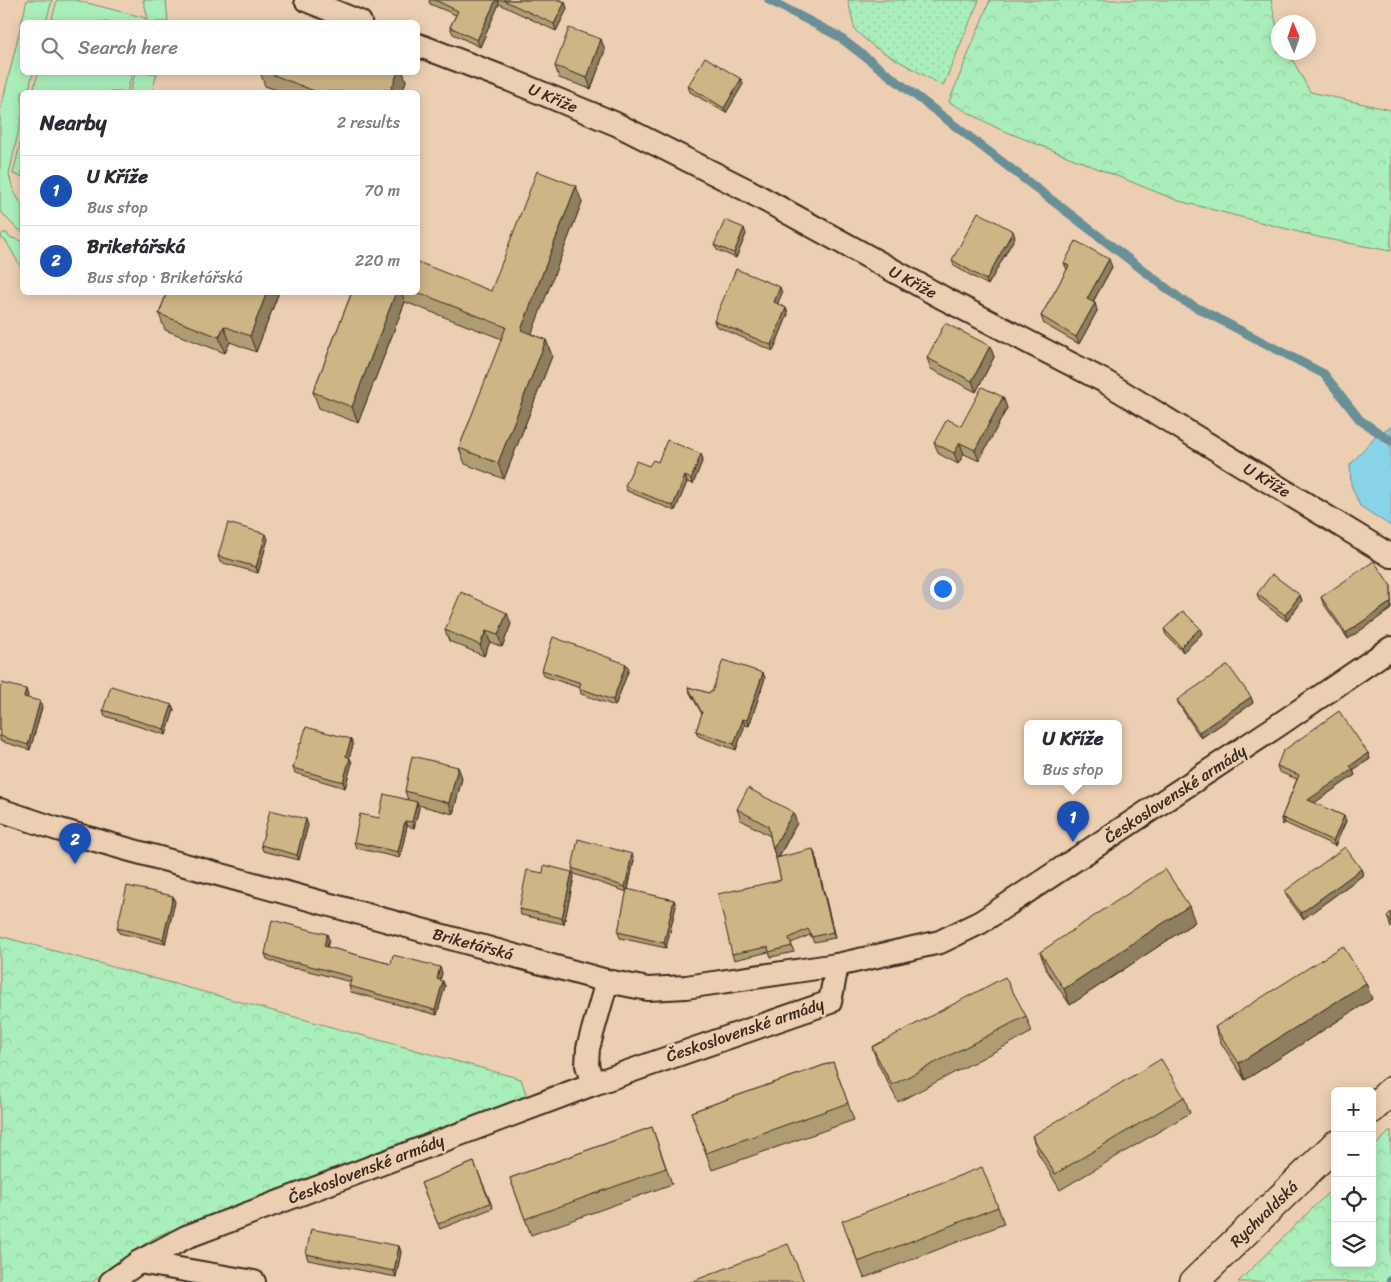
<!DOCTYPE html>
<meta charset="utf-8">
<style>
body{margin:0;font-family:Sriracha,sans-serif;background:#f7f7f7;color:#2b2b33}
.controls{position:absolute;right:15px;bottom:15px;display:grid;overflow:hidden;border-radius:8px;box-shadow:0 2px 12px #0003}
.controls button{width:45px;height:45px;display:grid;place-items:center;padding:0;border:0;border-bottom:1px solid #e1e1e2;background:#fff;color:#2b2b33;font:25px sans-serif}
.compass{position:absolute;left:1271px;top:15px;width:45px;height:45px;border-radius:50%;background:#fff;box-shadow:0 2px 12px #0003;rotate:358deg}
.you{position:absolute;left:942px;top:588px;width:18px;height:18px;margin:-12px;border:4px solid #fff;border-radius:50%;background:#1a73e8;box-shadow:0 0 0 8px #1a73e833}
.badge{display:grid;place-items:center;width:32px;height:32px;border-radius:50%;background:#0b8043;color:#fff;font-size:16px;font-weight:700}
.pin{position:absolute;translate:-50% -41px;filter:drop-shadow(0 1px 2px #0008)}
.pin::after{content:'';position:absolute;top:26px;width:18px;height:15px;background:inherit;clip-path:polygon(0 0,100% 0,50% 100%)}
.popup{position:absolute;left:1024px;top:720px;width:98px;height:65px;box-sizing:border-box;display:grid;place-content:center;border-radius:8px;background:#fff;filter:drop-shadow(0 1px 4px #0005);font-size:16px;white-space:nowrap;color:#7c7c81}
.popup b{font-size:19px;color:#2b2b33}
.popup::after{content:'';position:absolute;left:50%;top:100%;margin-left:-10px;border:10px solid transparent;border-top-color:#fff}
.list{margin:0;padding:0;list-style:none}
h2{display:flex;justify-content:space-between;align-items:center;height:65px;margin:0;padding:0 20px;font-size:21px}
h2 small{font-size:16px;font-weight:400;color:#7c7c81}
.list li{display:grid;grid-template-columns:32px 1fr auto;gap:15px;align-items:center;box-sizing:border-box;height:70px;padding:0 20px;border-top:1px solid #e1e1e2}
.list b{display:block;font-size:19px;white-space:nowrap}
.list p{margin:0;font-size:16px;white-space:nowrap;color:#7c7c81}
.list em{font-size:16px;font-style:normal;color:#7c7c81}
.icon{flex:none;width:28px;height:28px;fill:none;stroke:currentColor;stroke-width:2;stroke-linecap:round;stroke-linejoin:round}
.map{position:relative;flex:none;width:1391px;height:1282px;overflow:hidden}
.search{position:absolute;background:#fff;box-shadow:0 2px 12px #0003;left:20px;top:20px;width:400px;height:55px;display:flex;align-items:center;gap:12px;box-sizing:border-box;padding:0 18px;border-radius:8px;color:#7c7c81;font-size:19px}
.panel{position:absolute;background:#fff;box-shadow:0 2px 12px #0003;left:20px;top:90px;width:400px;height:205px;border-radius:8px}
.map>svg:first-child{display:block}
</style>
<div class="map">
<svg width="1391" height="1282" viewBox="0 0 1391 1282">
<defs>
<pattern id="grass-dots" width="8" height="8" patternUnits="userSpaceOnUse" patternTransform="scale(1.25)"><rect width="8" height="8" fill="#aaefbb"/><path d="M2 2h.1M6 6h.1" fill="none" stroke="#93cda0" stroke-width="1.8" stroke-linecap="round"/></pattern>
<pattern id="forest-crowns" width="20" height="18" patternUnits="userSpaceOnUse" patternTransform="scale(1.25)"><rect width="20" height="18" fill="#aaefbb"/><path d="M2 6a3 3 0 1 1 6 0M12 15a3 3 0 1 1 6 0" fill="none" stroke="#93cda0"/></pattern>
</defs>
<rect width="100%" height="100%" fill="#eccfb2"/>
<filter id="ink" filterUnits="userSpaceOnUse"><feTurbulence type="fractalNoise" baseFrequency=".02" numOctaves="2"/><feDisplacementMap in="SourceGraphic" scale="10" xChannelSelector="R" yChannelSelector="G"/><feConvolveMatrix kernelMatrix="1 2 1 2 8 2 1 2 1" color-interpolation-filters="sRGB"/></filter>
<g filter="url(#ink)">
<polygon fill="url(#grass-dots)" stroke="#728c6c" points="848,0 979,0 943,86 874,47 855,30"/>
<g fill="url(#forest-crowns)" stroke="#728c6c">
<polygon points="990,0 1271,0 1278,32 1278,52 1289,53 1310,92 1391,110 1391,251 1322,238 1179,201 997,128 949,102"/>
<polygon points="0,936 521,1079 527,1097 157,1236 107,1269 93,1282 0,1282"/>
<polygon points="1391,1130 1391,1282 1238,1282 1335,1186 1335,1263 1372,1263 1372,1149"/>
</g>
<g fill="#aaefbb" stroke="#728c6c">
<polygon points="27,0 52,0 46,22 22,22 22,72 33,73 28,92 22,92 22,115 9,174 13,190 22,205 22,232 15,227 0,211 0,112"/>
<polygon points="57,0 75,0 146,18 144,22 51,22"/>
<polygon points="143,0 166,0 168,22 147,22 147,14"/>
<polygon points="38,73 38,72 132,73 127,92 33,92"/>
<polygon points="135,73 157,73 152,92 130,92"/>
<polygon points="22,136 22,177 13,174"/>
<polygon points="3,233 7,233 9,237 22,241 22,269 6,241 2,239 1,235"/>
</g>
<polygon fill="#88d3e7" stroke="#698f97" points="1391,427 1391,526 1360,506 1351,485 1350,465 1377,434"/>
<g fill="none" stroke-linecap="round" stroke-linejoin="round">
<g stroke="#698f97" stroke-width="9">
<polyline points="769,0 838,36 1182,300 1324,374 1360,420 1391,441"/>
<polyline points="1390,1282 1391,1280"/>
</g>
<defs>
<g id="minor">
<polyline points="306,0 360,22"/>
<polyline points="418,45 510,80 616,124 747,190 945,299 1104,381 1391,556"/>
<polyline points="0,810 57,829 123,848 607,981 648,989 686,987 837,965 940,942 981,922 1277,726 1391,648"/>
<polyline points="593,1084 587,1065 588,1048 607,981"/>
<polyline points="139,1262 254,1282"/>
<polyline points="111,1282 139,1262 186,1237 593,1084 830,1002 837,965"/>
</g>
<g id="tertiary">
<polyline points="1372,1109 1391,1091"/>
<polyline points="1194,1282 1335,1145"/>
</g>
</defs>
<use href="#minor" stroke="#3b2a1e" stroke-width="26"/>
<use href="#tertiary" stroke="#3b2a1e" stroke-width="31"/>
<use href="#minor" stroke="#eccfb2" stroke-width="22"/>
<use href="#tertiary" stroke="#eccfb2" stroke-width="28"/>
</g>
<g fill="#b09c73" stroke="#3b2a1e">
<polygon points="429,0 560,0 565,2 567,9 556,31 499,4 480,47 453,34 450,27 456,15 430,4"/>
<polygon points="605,50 591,89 559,78 555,66"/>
<polygon points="260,72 403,72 406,81 402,92 283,92 265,86"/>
<polygon points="741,79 743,84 726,113 690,92 688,86"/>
<polygon points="582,202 531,334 546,340 552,356 504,479 465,464 459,448 502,339 405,302 358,423 319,408 313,392 352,292 418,292 491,291"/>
<polygon points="746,234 736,258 717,250 714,245"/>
<polygon points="1015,237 988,285 954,266 952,260"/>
<polygon points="1064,263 1112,267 1093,302 1095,303 1097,311 1079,344 1044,324 1041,316 1067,270"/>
<polygon points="167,292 279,292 256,352 230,342 225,353 165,330 159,314"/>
<polygon points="782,293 777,304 786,308 788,314 773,351 716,326 714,321"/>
<polygon points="990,346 994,357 976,392 931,369 927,358"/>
<polygon points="1003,397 1007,408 979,461 964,454 958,464 939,454 934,443 961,426"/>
<polygon points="703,459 693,484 687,482 675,511 627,491 625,486 649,466"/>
<polygon points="268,539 258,573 220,562 218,556"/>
<polygon points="1391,586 1391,609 1348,639 1323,603 1321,597"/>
<polygon points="1257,594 1300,595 1302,601 1287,621 1259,600"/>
<polygon points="511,624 502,647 490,642 484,656 449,641 445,630"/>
<polygon points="1164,629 1202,634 1183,652 1166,635"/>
<polygon points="626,664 629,669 615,706 581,694 580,688 544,676 542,670"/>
<polygon points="763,673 765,678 749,726 745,725 736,750 698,736 696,731 702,714 690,693 688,687 709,693"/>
<polygon points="0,688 28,695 27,698 42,707 30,750 0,741"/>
<polygon points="1251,697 1253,703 1201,738 1179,705 1177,700"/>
<polygon points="172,705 174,710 166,735 105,716 103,710"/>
<polygon points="351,739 353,745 349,757 350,758 352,763 345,788 295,773 293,768 301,744"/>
<polygon points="1368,753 1370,759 1353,770 1355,775 1314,803 1344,816 1346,821 1335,846 1285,823 1283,825 1281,819 1297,779 1279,772 1277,766"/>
<polygon points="458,767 462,778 453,814 418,805 419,808 414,828 407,826 400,858 356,848 354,842 379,818 408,800 405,791"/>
<polygon points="737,809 797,823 779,857 815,854 835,938 814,942 810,935 791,943 794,952 771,957 769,952 734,960 732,954 781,880 776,858 773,849 770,836 741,820"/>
<polygon points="308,825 299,860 263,851 261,845"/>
<polygon points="634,860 628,890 674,900 676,906 666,948 620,938 618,932 627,892 574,874 572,868"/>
<polygon points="1361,869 1363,875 1303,919 1287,897 1285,891"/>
<polygon points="543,873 574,877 564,924 521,915 519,909"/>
<polygon points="175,902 165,944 119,933 117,928"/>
<polygon points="1391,912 1391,928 1387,916"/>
<polygon points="1195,922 1070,1005 1046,969 1040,952"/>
<polygon points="327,934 329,940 327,947 391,964 442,973 440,980 445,986 437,1015 351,992 349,986 351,982 301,969 289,968 267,959 265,954"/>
<polygon points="1372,999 1245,1080 1221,1043 1215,1027"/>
<polygon points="1026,1016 1032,1032 898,1102 878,1064 872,1047"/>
<polygon points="833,1062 854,1120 712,1170 691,1112"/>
<polygon points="1184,1097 1190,1113 1060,1190 1038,1153 1032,1136"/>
<polygon points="652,1127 672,1184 531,1235 510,1178"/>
<polygon points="474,1162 493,1208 440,1229 421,1183"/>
<polygon points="998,1207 1004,1224 864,1278 848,1237"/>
<polygon points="399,1246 401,1252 396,1277 308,1260 306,1254"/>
</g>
<g fill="#907f5e" stroke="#3b2a1e">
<polygon points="496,0 498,0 499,4 480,47 477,40"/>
<polygon points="565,2 567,9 556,31 554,24"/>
<polygon points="601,39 605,50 591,89 587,78"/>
<polygon points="398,72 403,72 406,81 402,92 390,92"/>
<polygon points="741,79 743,84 726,113 724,108"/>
<polygon points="576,186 582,202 527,346 521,330"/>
<polygon points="744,228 746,234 736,258 734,253"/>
<polygon points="1013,231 1015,237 988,285 986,280"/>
<polygon points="1109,259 1112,267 1090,307 1087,299"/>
<polygon points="780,287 782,293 776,308 774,302"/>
<polygon points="267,292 279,292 256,352 250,336"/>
<polygon points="396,292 401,292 405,302 358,423 352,407"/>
<polygon points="1095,303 1097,311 1079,344 1076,337"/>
<polygon points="786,308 788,314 773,351 771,345"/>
<polygon points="224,326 230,342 225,353 219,337"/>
<polygon points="546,340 552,356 504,479 498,463"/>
<polygon points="990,346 994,357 976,392 972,381"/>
<polygon points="1003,397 1007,408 979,461 975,450"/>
<polygon points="960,443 964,454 958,464 954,453"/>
<polygon points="701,454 703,459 693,484 691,479"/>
<polygon points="685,476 687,482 675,511 673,506"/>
<polygon points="266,534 268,539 258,573 256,567"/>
<polygon points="1300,595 1302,601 1287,621 1285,615"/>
<polygon points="1391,602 1391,609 1348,639 1346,633"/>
<polygon points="507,613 511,624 502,647 498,635"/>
<polygon points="1200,628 1202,634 1183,652 1181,647"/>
<polygon points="486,631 490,642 484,656 480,645"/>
<polygon points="626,664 629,669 615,706 613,700"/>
<polygon points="763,673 765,678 749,726 747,720"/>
<polygon points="26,689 28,695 26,702 24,697"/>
<polygon points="1251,697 1253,703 1201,738 1199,732"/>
<polygon points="40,701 42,707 30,750 28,745"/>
<polygon points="172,705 174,710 166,735 164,729"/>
<polygon points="743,719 745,725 736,750 734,744"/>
<polygon points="351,739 353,745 348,762 346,756"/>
<polygon points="1368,753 1370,759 1353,770 1355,775 1310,806 1308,800 1350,766"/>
<polygon points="350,758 352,763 345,788 343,782"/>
<polygon points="458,767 462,778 453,814 449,803"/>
<polygon points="417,802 419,808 414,828 412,822"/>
<polygon points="793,812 797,823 777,860 773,849"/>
<polygon points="1344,816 1346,821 1335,846 1333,841"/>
<polygon points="1283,818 1285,823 1283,825 1281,819"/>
<polygon points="306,819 308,825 299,860 297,855"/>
<polygon points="405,821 407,826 400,858 398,852"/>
<polygon points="813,849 815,854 835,938 833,932"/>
<polygon points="632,854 634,860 627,892 625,887"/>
<polygon points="1361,869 1363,875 1303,919 1301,913"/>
<polygon points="572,872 574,877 564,924 562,918"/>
<polygon points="173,896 175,902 165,944 163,939"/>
<polygon points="674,900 676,906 666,948 664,943"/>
<polygon points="1189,906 1195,922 1070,1005 1064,989"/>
<polygon points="327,934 329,940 326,951 324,946"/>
<polygon points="440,967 442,973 439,985 437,979"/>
<polygon points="443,981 445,986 437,1015 435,1010"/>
<polygon points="1366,983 1372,999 1245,1080 1239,1063"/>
<polygon points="399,1246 401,1252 396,1277 394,1271"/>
</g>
<g fill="#cdb586" stroke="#3b2a1e">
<polygon points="435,0 496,0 477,40 450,27 458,11"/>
<polygon points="503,0 560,0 565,2 554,24"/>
<polygon points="279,19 289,22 278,22"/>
<polygon points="569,28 601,39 587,78 555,66"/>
<polygon points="705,57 741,79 724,108 688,86"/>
<polygon points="266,72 398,72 390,92 317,92"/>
<polygon points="537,171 576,186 521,330 546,340 498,463 459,448 506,327 417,292 418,262 491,291"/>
<polygon points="978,212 1013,231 986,280 952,260"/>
<polygon points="725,220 744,228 734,253 714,245"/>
<polygon points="1076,241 1109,259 1087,299 1095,303 1076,337 1041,316 1069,266 1064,263"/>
<polygon points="736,269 780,287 774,302 786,308 771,345 714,321"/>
<polygon points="167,292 267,292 250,336 224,326 219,337 159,314"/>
<polygon points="352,292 396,292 352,407 313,392"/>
<polygon points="945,323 990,346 972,381 927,358"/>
<polygon points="982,387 1003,397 975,450 960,443 954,453 934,443 947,419 961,426"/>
<polygon points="667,440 701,454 691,479 685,476 673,506 625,486 636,461 649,466 653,460 658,462"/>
<polygon points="228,523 266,534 256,567 218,556"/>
<polygon points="1374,561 1391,586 1391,602 1346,633 1321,597"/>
<polygon points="1272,574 1300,595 1285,615 1257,594"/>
<polygon points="461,592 507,613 498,635 486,631 480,645 445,630"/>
<polygon points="1183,611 1200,628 1181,647 1164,629"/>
<polygon points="553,637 626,664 613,700 579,688 581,683 542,670"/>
<polygon points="723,660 763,673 747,720 743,719 734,744 696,731 702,713 688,687 709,693 710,691 712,692"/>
<polygon points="1228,665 1251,697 1199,732 1177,700"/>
<polygon points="2,683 26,689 24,697 40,701 28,745 0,736 0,688"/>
<polygon points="111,686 172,705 164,729 103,710"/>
<polygon points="1339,711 1368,753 1350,766 1353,769 1308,800 1344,816 1333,841 1283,818 1281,819 1299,775 1277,766 1283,751"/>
<polygon points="306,727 351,739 346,756 350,758 343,782 293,768 300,743 301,744"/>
<polygon points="412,756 458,767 449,803 405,791"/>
<polygon points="748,788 793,812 773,849 768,826 737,809"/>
<polygon points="384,794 417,802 412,822 405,821 398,852 354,842 360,814 379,818"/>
<polygon points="270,810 306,819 297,855 261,845"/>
<polygon points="578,839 632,854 625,887 572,868"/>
<polygon points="1345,847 1361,869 1301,913 1285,891"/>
<polygon points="813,849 833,932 812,937 808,929 789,938 792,946 769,952 768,947 732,954 718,894 781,880 776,858"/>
<polygon points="544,865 572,872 562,918 519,909 527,870 543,873"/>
<polygon points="1165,869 1189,906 1064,989 1040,952"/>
<polygon points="127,886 173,896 163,939 117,928"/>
<polygon points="627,889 674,900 664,943 618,932"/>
<polygon points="1391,912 1391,921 1387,916"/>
<polygon points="272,920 327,934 324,946 391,964 393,955 440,967 437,979 443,981 435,1010 349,986 352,977 299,963 287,962 265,954"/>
<polygon points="1343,946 1366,983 1239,1063 1215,1027"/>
<polygon points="1005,977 1026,1016 892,1085 872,1047"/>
<polygon points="1161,1059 1184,1097 1055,1174 1032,1136"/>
<polygon points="833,1062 848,1103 706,1153 691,1112"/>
<polygon points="652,1127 666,1168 525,1219 510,1178"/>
<polygon points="474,1162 490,1203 438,1224 421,1183"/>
<polygon points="982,1167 998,1207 858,1262 842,1221"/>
<polygon points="311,1229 399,1246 394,1271 306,1254"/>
<polygon points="788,1244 804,1282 691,1282"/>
</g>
</g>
<g text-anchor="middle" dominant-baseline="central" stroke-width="5" stroke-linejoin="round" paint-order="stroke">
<g font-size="16" fill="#3b2a1e" stroke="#eccfb2">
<text transform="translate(553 98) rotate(23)">U Kříže</text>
<text transform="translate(913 282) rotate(28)">U Kříže</text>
<text transform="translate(1267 480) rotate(31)">U Kříže</text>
<text transform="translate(1175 794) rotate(-33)">Československé armády</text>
<text transform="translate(473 944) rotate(15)">Briketářská</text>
<text transform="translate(745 1030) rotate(-19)">Československé armády</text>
<text transform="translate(366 1169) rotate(-21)">Československé armády</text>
<text transform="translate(1264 1214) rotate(-44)">Rychvaldská</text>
</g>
</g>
</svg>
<div class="controls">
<button>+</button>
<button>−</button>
<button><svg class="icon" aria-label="locate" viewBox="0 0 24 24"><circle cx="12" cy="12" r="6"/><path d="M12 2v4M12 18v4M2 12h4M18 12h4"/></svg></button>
<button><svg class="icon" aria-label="layers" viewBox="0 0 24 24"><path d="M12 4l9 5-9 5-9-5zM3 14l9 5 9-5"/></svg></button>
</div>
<svg class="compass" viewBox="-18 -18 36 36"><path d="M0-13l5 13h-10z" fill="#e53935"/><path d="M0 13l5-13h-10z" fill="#7c7c81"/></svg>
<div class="you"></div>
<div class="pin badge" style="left:1073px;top:842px;background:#1a4fb4">1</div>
<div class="popup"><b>U Kříže</b>Bus stop</div>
<div class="pin badge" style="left:75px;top:864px;background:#1a4fb4">2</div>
<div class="search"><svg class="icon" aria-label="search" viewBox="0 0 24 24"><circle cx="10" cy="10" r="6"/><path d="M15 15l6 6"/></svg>Search here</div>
<section class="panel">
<h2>Nearby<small>2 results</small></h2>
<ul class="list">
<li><span class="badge" style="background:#1a4fb4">1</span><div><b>U Kříže</b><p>Bus stop</p></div><em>70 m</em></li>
<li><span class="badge" style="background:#1a4fb4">2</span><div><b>Briketářská</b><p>Bus stop · Briketářská</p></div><em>220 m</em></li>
</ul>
</section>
</div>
